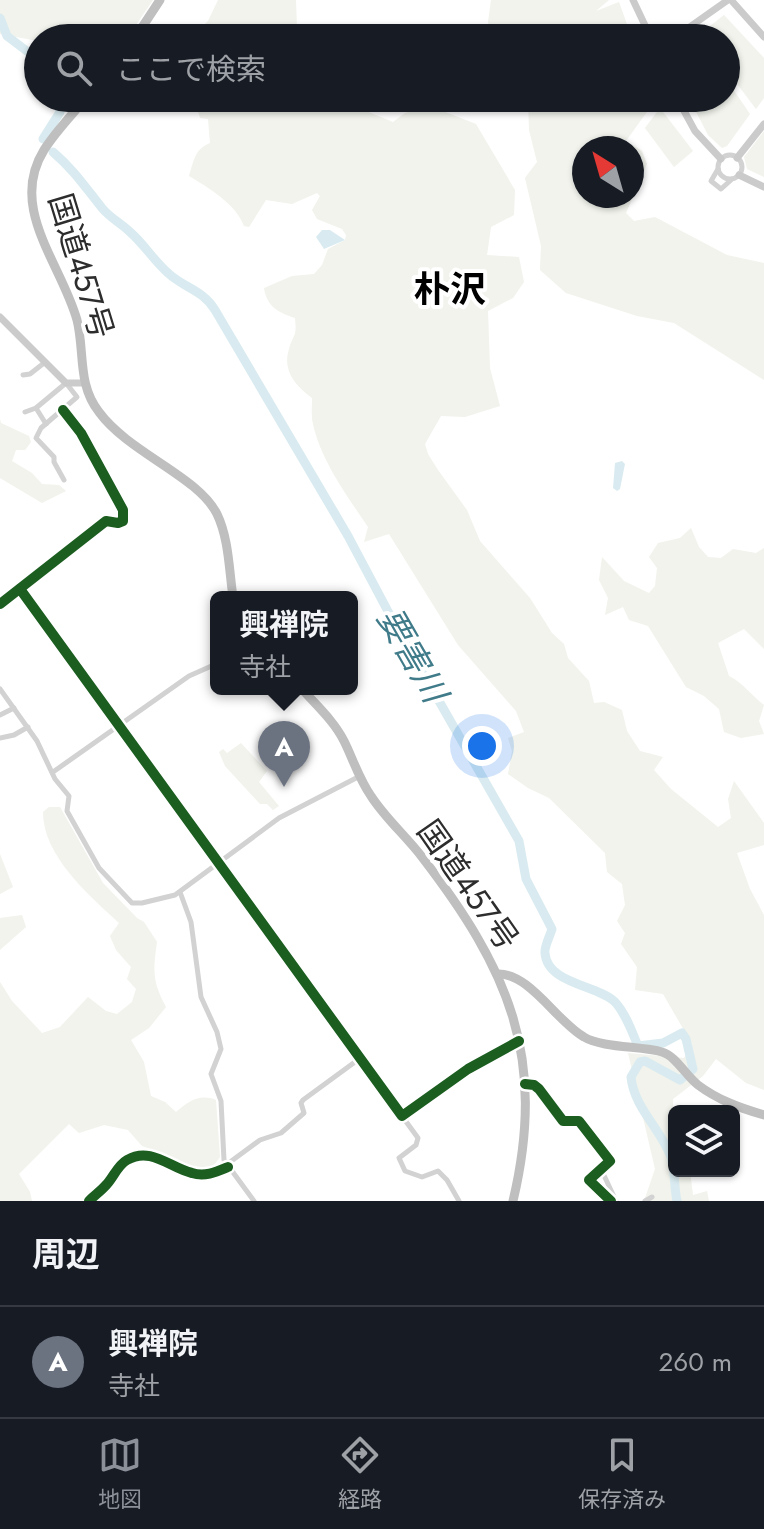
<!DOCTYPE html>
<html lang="ja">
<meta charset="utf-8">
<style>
body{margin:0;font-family:Jost,"Noto Sans JP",sans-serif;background:#20242c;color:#f1f3f6}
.controls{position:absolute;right:24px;bottom:24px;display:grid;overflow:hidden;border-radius:12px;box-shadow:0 2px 6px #0004}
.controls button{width:72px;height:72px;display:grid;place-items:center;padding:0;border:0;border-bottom:2px solid #363941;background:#171b24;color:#f1f3f6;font:40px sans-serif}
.compass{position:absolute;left:572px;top:136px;width:72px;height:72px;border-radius:50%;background:#171b24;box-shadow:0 2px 6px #0004;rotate:323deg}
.you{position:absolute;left:482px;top:746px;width:28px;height:28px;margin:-20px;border:6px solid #fff;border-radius:50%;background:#1a73e8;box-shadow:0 0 0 12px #1a73e833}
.badge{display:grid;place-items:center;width:52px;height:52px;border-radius:50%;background:#8c9099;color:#fff;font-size:26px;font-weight:700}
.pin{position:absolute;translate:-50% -66px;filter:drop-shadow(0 2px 4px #0008)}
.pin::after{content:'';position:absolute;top:42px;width:28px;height:24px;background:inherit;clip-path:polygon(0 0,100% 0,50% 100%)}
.popup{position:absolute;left:210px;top:591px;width:148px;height:104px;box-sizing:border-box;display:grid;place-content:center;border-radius:12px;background:#171b24;filter:drop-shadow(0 2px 6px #0005);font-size:26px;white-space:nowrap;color:#9ea1a6}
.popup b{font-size:30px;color:#f1f3f6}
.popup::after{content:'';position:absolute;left:50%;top:100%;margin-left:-16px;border:16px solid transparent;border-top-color:#171b24}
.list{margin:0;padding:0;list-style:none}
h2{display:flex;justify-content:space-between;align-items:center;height:104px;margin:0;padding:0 32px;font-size:34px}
h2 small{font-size:26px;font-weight:400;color:#9ea1a6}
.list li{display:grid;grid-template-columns:52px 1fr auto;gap:24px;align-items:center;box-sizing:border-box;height:112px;padding:0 32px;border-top:2px solid #363941}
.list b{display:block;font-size:30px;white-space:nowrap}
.list p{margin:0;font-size:26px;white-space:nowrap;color:#9ea1a6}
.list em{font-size:26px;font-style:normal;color:#9ea1a6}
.icon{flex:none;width:44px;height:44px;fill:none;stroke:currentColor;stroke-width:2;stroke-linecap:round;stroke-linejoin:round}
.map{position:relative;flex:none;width:764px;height:1201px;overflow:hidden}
.search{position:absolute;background:#171b24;box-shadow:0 2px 6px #0004;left:24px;right:24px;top:24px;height:88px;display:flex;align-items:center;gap:20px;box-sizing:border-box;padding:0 28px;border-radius:44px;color:#9ea1a6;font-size:30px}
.sheet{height:216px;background:#171b24}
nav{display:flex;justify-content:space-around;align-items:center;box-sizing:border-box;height:112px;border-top:2px solid #363941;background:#171b24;font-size:22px;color:#9ea1a6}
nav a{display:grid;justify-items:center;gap:4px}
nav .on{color:#8c9099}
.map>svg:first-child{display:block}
</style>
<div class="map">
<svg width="764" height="1201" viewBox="0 0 764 1201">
<rect width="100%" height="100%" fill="#fff"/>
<g fill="#f1f3ec" fill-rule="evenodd">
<polygon points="0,0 153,0 127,38 38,38 38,41 0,34"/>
<polygon points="218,0 296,0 297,30 302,38 191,38 208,21"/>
<polygon points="491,0 609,0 596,11 619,2 632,38 491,38 488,22"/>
<polygon points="724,15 764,58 764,98 756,109 726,69 726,38 703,38 700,34"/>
<polygon points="726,79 750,114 727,146 722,148 708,135 689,98 726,98"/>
<path d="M 187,98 L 338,98 L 344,109 L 366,111 L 393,122 L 405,113 L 430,106 L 476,124 L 515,190 L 514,215 L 491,227 L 487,255 L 519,257 L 524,282 L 513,298 L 488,311 L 490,368 L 500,406 L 465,417 L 441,416 L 425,444 L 428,454 L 438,470 L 467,510 L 480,541 L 530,598 L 552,633 L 564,644 L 568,658 L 589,681 L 594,703 L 604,702 L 622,710 L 627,731 L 640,751 L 663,757 L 654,770 L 671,789 L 718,827 L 731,818 L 728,799 L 734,781 L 764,823 L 764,845 L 737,853 L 750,889 L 764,915 L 764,1090 L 746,1083 L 716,1059 L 703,1076 L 673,1099 L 674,1171 L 690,1171 L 693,1195 L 707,1191 L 709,1201 L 644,1201 L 655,1169 L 628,1053 L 684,1058 L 692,1044 L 663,994 L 635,990 L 637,967 L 621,944 L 625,933 L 617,921 L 625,905 L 622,884 L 607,872 L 605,853 L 549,798 L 528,788 L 508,774 L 512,751 L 508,738 L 524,732 L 516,711 L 458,645 L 389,534 L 364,542 L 368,527 C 348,497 321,461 313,424 C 311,416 312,406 312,398 C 296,386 282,371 289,349 C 294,332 297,338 295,318 C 278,312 267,307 264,288 L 292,276 L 314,274 L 322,265 L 328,249 L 345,240 L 346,235 L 342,229 L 317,219 L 312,210 L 320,196 L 317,193 L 292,204 L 266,200 L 249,227 L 244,226 C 236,204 209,188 189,176 C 194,160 195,149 210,143 L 208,119 L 200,118 L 195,101 Z"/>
<path d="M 528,98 L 653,98 L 654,102 L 626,141 L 642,151 L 647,164 L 626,213 L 634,221 L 655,217 L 727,255 L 764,263 L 764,380 L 674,323 L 637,316 L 566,293 L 540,270 L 541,246 L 525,178 L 537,162 L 529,130 ZM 584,148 L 632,148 L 632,196 L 584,196 Z"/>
<polygon points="660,108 693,151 674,167 645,128"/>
<polygon points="764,131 764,177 747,169 744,157"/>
<polygon points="0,419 1,423 29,436 31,442 25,450 16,450 12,461 32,473 42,484 59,485 66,491 42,503 0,478"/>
<path d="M 691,528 L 699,547 L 708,557 L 721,558 L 733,549 L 756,553 L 764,548 L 764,649 L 744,629 L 718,643 L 729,676 C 743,683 751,695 764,705 L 759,721 L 764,734 L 741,738 L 724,732 L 719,709 L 704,696 L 686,687 L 648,626 L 629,620 L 623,607 L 605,615 L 608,598 L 599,580 L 602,557 L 624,581 L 649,593 L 655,586 L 657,568 L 649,557 L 658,543 L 680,538 Z"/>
<polygon points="241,743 267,771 259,782 279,806 273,810 267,804 260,804 225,766 219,752 223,749 227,753"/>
<path d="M 49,807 L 60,807 L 103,883 L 137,918 L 144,922 L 157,942 C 153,971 152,981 166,1007 L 149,1028 L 131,1040 L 144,1062 L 151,1096 L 165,1102 L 176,1112 C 188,1102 199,1093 216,1100 L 220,1157 L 211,1169 L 191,1169 L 162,1153 L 142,1146 L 128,1130 L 104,1125 L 79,1133 L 69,1124 L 19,1174 L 30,1192 L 32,1201 L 0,1201 L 0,982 L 12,1001 L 42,1033 L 60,1027 L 88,997 L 106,1011 L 117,1014 L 132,1002 L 136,989 L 127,979 L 131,967 L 116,950 L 110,936 L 119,923 C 89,895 43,856 43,812 Z"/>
<polygon points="0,854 13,887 0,894"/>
<polygon points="22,915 26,927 0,950 0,918"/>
</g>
<g fill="#d9ebf0">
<polygon points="322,230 330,230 345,240 324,249 316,237"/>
<polygon points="622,461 625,464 620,489 617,491 613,488 615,463"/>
</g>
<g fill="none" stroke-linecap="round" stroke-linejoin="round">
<g stroke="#d9ebf0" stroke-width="9">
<polyline points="0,18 7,36 32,55 38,69"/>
<polyline points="43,139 60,112 56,98"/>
<path d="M 53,152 C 75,171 85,187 102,208 C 110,218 121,223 130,232 C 144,244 154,261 168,273 C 184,288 203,290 215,310 L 348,536 L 391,617 L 519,841 L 526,879 L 552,929 C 550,936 544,947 545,953 C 547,984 598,985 615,1002 C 626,1014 632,1032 638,1046 L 663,1043 L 682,1033 L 686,1039 L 693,1069 L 680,1080 L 645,1061 L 640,1062 L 631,1077 C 634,1108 661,1129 671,1157 C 675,1171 674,1187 677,1201"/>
</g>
<g stroke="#d2d2d2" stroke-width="5">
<circle cx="730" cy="167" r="12"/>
<polyline points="718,169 711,181 721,189 731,180"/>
<polyline points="23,375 30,374 44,363"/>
<polyline points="36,408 46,424"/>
<polyline points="25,412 36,408 66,383 77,397 41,428 36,438 54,457 54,462 64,480"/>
<polyline points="20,589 402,1116 468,1069 518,1042"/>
<polyline points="0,604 106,521 118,523 123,521 123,510 81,433 63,410"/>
<polyline points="0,689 37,741 55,779 69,796 67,811 99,868 132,903 142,903 175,895 279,818 360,776"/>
<polyline points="0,715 14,708"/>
<polyline points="0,738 14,735 28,727"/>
<polyline points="53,772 189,676 216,664"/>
<polyline points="180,892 191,922 201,997 217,1032 221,1049 211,1074 221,1101 224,1160 254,1201"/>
<polyline points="525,1084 534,1085 539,1089 563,1121 579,1121 610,1161 589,1180 611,1201"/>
<polyline points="402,1116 418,1138 416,1145 399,1158 405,1171 422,1177 438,1171 447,1180 459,1201"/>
<polyline points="226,1165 260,1140 281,1133 304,1113 301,1103 303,1100 359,1059"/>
<polyline points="601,1169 616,1201"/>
<path d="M 89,1201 C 95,1195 102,1190 107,1184 C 114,1176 118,1165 127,1160 C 151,1146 170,1168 192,1173 C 205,1177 216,1172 228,1167"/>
<polyline points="645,1201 652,1197"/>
</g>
<g stroke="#cbcbcb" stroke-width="7">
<polyline points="633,0 651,38"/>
<polyline points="731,0 764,37"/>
<polyline points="674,38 728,0"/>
<polyline points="677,98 695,131 721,159"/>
<polyline points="737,158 764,124"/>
<polyline points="739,175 764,187"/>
<polyline points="0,317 66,383 83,383"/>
</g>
<g stroke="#bfbfbf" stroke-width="9">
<polyline points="135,38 160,0"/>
<path d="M 86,98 C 72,115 56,131 44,150 C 8,208 61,263 77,320 C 85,352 77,384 99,412 C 129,453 198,476 217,514 C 229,539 229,570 233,597"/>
<path d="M 302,689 C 317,706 334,721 344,741 C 353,759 359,779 371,796 C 385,818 406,836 422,857 C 509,970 547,1057 513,1201"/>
<path d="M 497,974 C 529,972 557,1022 584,1037 C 602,1048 641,1046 662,1052 C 676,1056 686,1076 698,1085 C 718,1100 740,1108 764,1115"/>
</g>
<defs>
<g id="cycleway">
<polyline points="20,589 402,1116 468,1069 519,1041"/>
<polyline points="0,604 106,521 118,523 123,521 123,510 81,433 63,410"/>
<polyline points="525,1084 534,1085 539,1089 563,1121 579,1121 610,1161 589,1180 611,1201"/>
<path d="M 89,1201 C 95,1195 102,1190 107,1184 C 114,1176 118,1165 127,1160 C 151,1146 170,1168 192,1173 C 205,1177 216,1172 228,1167"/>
</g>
</defs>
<use href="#cycleway" stroke="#fff" stroke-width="15"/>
<use href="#cycleway" stroke="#1b5e20" stroke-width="10"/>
</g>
<g text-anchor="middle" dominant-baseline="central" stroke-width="8" stroke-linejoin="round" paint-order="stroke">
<g font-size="32" fill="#2d2d2d" stroke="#fff">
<text transform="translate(81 266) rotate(73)">国道457号</text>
<text transform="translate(468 885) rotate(55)">国道457号</text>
</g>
<g font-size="34" font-style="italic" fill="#407b8a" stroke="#fff">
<text transform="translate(412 655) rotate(60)">要害川</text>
</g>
<g font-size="36" font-weight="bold" fill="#000" stroke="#fff">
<text x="450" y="289">朴沢</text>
</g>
</g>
</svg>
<div class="controls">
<button><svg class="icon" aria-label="layers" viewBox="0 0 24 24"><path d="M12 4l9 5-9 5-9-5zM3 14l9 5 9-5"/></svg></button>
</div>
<svg class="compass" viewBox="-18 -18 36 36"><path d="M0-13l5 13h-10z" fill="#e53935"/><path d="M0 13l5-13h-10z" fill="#9ea1a6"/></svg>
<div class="you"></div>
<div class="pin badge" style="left:284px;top:787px;background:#6b7280">A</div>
<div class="popup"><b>興禅院</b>寺社</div>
<div class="search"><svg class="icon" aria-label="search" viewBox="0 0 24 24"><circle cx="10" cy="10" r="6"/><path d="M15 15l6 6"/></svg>ここで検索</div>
</div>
<section class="sheet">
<h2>周辺<small></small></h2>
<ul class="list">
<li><span class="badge" style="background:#6b7280">A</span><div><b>興禅院</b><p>寺社</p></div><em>260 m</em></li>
</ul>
</section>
<nav>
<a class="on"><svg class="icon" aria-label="map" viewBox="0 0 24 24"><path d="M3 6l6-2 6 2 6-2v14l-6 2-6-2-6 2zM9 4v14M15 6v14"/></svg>地図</a>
<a><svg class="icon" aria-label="directions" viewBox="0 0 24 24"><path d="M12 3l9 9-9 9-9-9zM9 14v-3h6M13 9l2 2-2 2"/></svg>経路</a>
<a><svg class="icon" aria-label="saved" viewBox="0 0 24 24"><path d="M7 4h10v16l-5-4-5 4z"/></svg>保存済み</a>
</nav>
